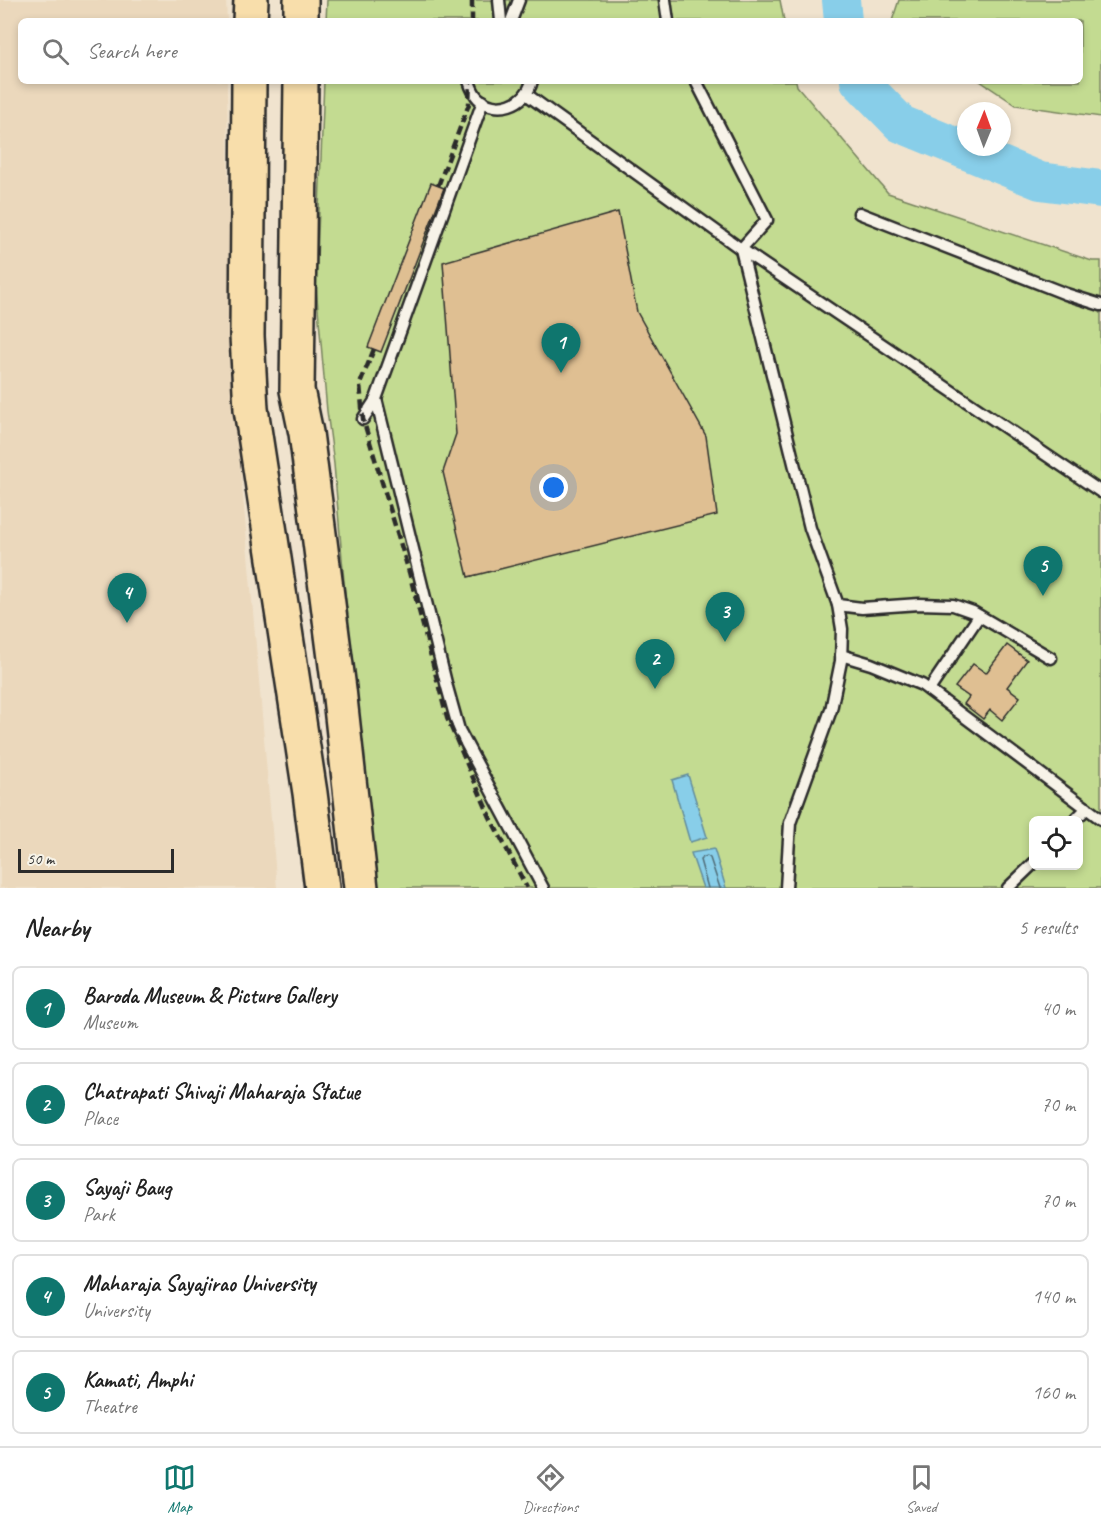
<!DOCTYPE html>
<style>
body{margin:0;font-family:Caveat,sans-serif;background:#f2f2f2;color:#222}
.controls{position:absolute;right:18px;bottom:18px;display:grid;overflow:hidden;border-radius:9px;box-shadow:0 3px 9px #0003}
.controls button{width:54px;height:54px;display:grid;place-items:center;padding:0;border:0;border-bottom:2px solid #e0e0e0;background:#fff;color:#222;font:30px sans-serif}
.compass{position:absolute;left:957px;top:102px;width:54px;height:54px;border-radius:50%;background:#fff;box-shadow:0 3px 9px #0003;rotate:1deg}
.scale{position:absolute;left:18px;bottom:15px;width:156px;box-sizing:border-box;padding-left:6px;border:3px solid #2b2b2b;border-top:0;font-size:16px;line-height:21px;white-space:nowrap;color:#2b2b2b;-webkit-text-stroke:4px #f7f3e8;paint-order:stroke}
.you{position:absolute;left:554px;top:488px;width:21px;height:21px;margin:-15px;border:4px solid #fff;border-radius:50%;background:#1a73e8;box-shadow:0 0 0 9px #1a73e833}
.badge{display:grid;place-items:center;width:39px;height:39px;border-radius:50%;background:#0f766e;color:#fff;font-size:20px;font-weight:700}
.pin{position:absolute;translate:-50% -50px;filter:drop-shadow(0 2px 3px #0008)}
.pin::after{content:'';position:absolute;top:32px;width:21px;height:18px;background:inherit;clip-path:polygon(0 0,100% 0,50% 100%)}
.list{margin:0;padding:0;list-style:none}
h2{display:flex;justify-content:space-between;align-items:center;height:78px;margin:0;padding:0 24px;font-size:26px}
h2 small{font-size:20px;font-weight:400;color:#767676}
.list li{display:grid;grid-template-columns:39px 1fr auto;gap:18px;align-items:center;box-sizing:border-box;height:84px;margin:0 12px 12px;padding:0 12px;border:2px solid #e0e0e0;border-radius:9px}
.list b{display:block;font-size:22px;white-space:nowrap}
.list p{margin:0;font-size:20px;white-space:nowrap;color:#767676}
.list em{font-size:20px;font-style:normal;color:#767676}
.icon{flex:none;width:33px;height:33px;fill:none;stroke:currentColor;stroke-width:2;stroke-linecap:round;stroke-linejoin:round}
.map{position:relative;flex:none;width:1101px;height:888px;overflow:hidden}
.search{position:absolute;background:#fff;box-shadow:0 3px 9px #0003;left:18px;right:18px;top:18px;height:66px;display:flex;align-items:center;gap:15px;box-sizing:border-box;padding:0 21px;border-radius:9px;color:#767676;font-size:22px}
.sheet{height:558px;background:#fff}
nav{display:flex;justify-content:space-around;align-items:center;box-sizing:border-box;height:84px;border-top:2px solid #e0e0e0;background:#fff;font-size:16px;color:#767676}
nav a{display:grid;justify-items:center;gap:3px}
nav .on{color:#0f766e}
.map>svg:first-child{display:block}
</style>
<div class="map">
<svg width="1101" height="888" viewBox="0 0 1101 888">
<rect width="100%" height="100%" fill="#f0e3ce"/>
<filter id="ink" filterUnits="userSpaceOnUse"><feTurbulence type="fractalNoise" baseFrequency=".0167" numOctaves="2"/><feDisplacementMap in="SourceGraphic" scale="12" xChannelSelector="R" yChannelSelector="G"/><feConvolveMatrix kernelMatrix="1 2 1 2 8 2 1 2 1" color-interpolation-filters="sRGB"/></filter>
<g filter="url(#ink)">
<polygon fill="#ebd8bc" points="0,0 226,0 227,21 21,21 21,81 227,81 231,358 277,888 0,888"/>
<g fill="#c3db91" stroke="#77835e" stroke-width="1.5" fill-rule="evenodd">
<polygon points="327,0 780,0 784,21 326,21"/>
<polygon points="899,0 1101,0 1101,117 1016,105 980,81 1080,81 1080,21 892,21"/>
<path d="M 324,81 L 796,81 L 797,86 L 888,193 L 1092,261 L 1101,261 L 1101,888 L 370,888 L 334,464 L 327,411 L 316,286 ZM 1034,820 L 1078,820 L 1078,866 L 1034,866 Z"/>
</g>
<g fill="#88cee9" stroke="#638d9d" stroke-width="1.5">
<polygon points="688,775 707,837 690,842 672,780"/>
<polygon points="714,849 726,888 703,888 691,853"/>
</g>
<g fill="none" stroke-linecap="round" stroke-linejoin="round">
<polyline stroke="#506c77" stroke-width="1.5" points="708,888 700,860 702,858 707,856 710,858 720,888"/>
<g stroke="#88cee9" stroke-width="38">
<polyline points="841,0 843,21"/>
<polyline points="859,81 901,124 1040,181 1101,189"/>
</g>
</g>
<g fill="#dfbf92" stroke="#2b2b2b" stroke-width="1.5">
<polygon points="431,183 444,188 381,352 368,347"/>
<polygon points="618,212 637,312 706,436 717,515 468,577 443,472 456,434 443,262"/>
<polygon points="1007,645 1027,660 1007,687 1020,697 1002,720 990,710 983,719 964,704 969,697 955,687 973,664 986,673"/>
</g>
<g fill="none" stroke-linecap="round" stroke-linejoin="round">
<defs>
<g id="service">
<polyline points="499,0 501,21"/>
<polyline points="665,0 668,21"/>
<polyline points="511,21 519,0"/>
<path d="M 469,81 C 471,87 473,93 478,98 C 496,115 526,105 532,81"/>
<polyline points="696,81 767,220 741,249 810,528 838,605 862,608 919,604 953,605 973,612 1051,658"/>
<polyline points="526,94 741,249 1101,492"/>
<polyline points="859,213 1066,294 1101,305"/>
<polyline points="376,399 447,687 459,730 543,888"/>
<polyline points="363,419 376,399 483,101"/>
<polyline points="841,655 871,664 922,685 1101,819"/>
<polyline points="929,690 979,616"/>
<polyline points="1075,820 1087,808"/>
<polyline points="786,888 790,823 831,710 841,661 842,629 838,605"/>
<polyline points="1008,888 1034,863"/>
</g>
<g id="trunk">
<polyline points="250,21 251,0"/>
<polyline points="301,21 301,0"/>
<polyline points="249,81 247,336 251,409 310,793 322,888"/>
<polyline points="301,81 297,390 306,433 339,689 361,888"/>
</g>
</defs>
<use href="#service" stroke="#2b2b2b" stroke-width="15"/>
<use href="#trunk" stroke="#2b2b2b" stroke-width="38"/>
<use href="#service" stroke="#f7f3e8" stroke-width="10"/>
<use href="#trunk" stroke="#f8deab" stroke-width="33"/>
<g stroke="#2b2b2b" stroke-width="4.5" stroke-dasharray="9 4.5" stroke-linecap="butt">
<polyline points="472,0 472,21"/>
<polyline points="438,186 469,104 470,81"/>
<polyline points="374,349 360,384 363,419 409,572 447,718 490,817 527,888"/>
</g>
</g>
</g>
</svg>
<div class="controls">
<button><svg class="icon" aria-label="locate" viewBox="0 0 24 24"><circle cx="12" cy="12" r="6"/><path d="M12 2v4M12 18v4M2 12h4M18 12h4"/></svg></button>
</div>
<svg class="compass" viewBox="-18 -18 36 36"><path d="M0-13l5 13h-10z" fill="#e53935"/><path d="M0 13l5-13h-10z" fill="#767676"/></svg>
<div class="scale">50 m</div>
<div class="you"></div>
<div class="pin badge" style="left:561px;top:373px">1</div>
<div class="pin badge" style="left:655px;top:689px">2</div>
<div class="pin badge" style="left:725px;top:642px">3</div>
<div class="pin badge" style="left:127px;top:623px">4</div>
<div class="pin badge" style="left:1043px;top:596px">5</div>
<div class="search"><svg class="icon" aria-label="search" viewBox="0 0 24 24"><circle cx="10" cy="10" r="6"/><path d="M15 15l6 6"/></svg>Search here</div>
</div>
<section class="sheet">
<h2>Nearby<small>5 results</small></h2>
<ul class="list">
<li><span class="badge">1</span><div><b>Baroda Museum &amp; Picture Gallery</b><p>Museum</p></div><em>40 m</em></li>
<li><span class="badge">2</span><div><b>Chatrapati Shivaji Maharaja Statue</b><p>Place</p></div><em>70 m</em></li>
<li><span class="badge">3</span><div><b>Sayaji Baug</b><p>Park</p></div><em>70 m</em></li>
<li><span class="badge">4</span><div><b>Maharaja Sayajirao University</b><p>University</p></div><em>140 m</em></li>
<li><span class="badge">5</span><div><b>Kamati, Amphi</b><p>Theatre</p></div><em>160 m</em></li>
</ul>
</section>
<nav>
<a class="on"><svg class="icon" aria-label="map" viewBox="0 0 24 24"><path d="M3 6l6-2 6 2 6-2v14l-6 2-6-2-6 2zM9 4v14M15 6v14"/></svg>Map</a>
<a><svg class="icon" aria-label="directions" viewBox="0 0 24 24"><path d="M12 3l9 9-9 9-9-9zM9 14v-3h6M13 9l2 2-2 2"/></svg>Directions</a>
<a><svg class="icon" aria-label="saved" viewBox="0 0 24 24"><path d="M7 4h10v16l-5-4-5 4z"/></svg>Saved</a>
</nav>
